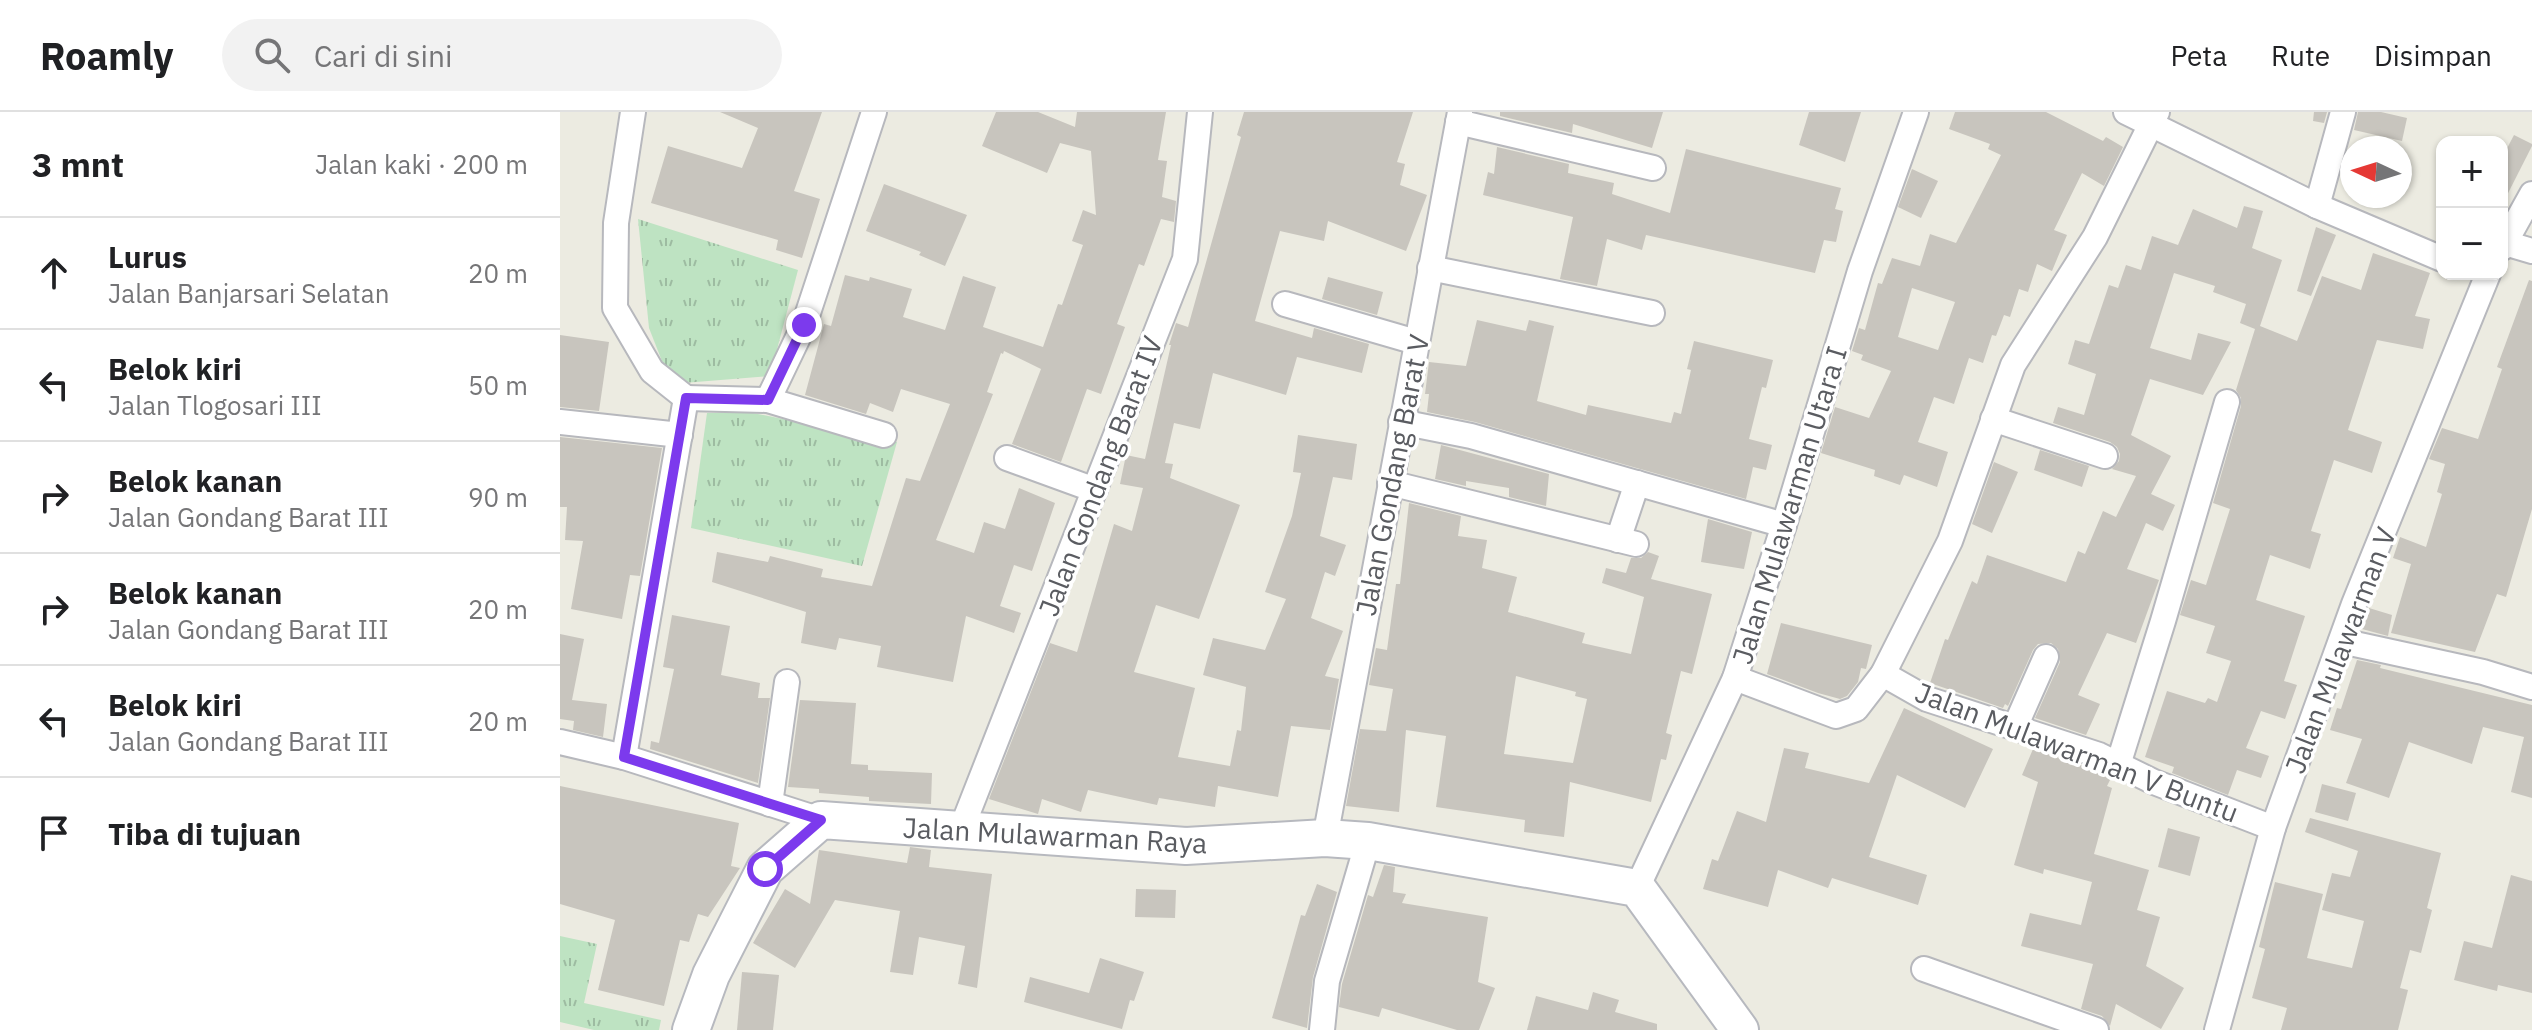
<!DOCTYPE html>
<html lang="id">
<meta charset="utf-8">
<style>
body{margin:0;font-family:"IBM Plex Sans",sans-serif;background:#f2f2f2;color:#202124}
.controls{position:absolute;right:24px;top:24px;display:grid;overflow:hidden;border-radius:16px;box-shadow:0 2px 6px #0004}
.controls button{width:72px;height:72px;display:grid;place-items:center;padding:0;border:0;border-bottom:2px solid #e0e0e0;background:#fff;color:#202124;font:40px sans-serif}
.compass{position:absolute;left:1780px;top:24px;width:72px;height:72px;border-radius:50%;background:#fff;box-shadow:0 2px 6px #0004;rotate:274deg}
.stop{position:absolute;width:24px;height:24px;margin:-18px;border:6px solid #7c3aed;border-radius:50%;background:#fff}
.stop.end{background:#7c3aed;border-color:#fff;box-shadow:0 2px 8px #0008}
.list{margin:0;padding:0;list-style:none}
h2{display:flex;justify-content:space-between;align-items:center;height:104px;margin:0;padding:0 32px;font-size:34px}
h2 small{font-size:26px;font-weight:400;color:#757577}
.list li{display:grid;grid-template-columns:52px 1fr auto;gap:24px;align-items:center;box-sizing:border-box;height:112px;padding:0 32px;border-top:2px solid #e0e0e0}
.list b{display:block;font-size:30px;white-space:nowrap}
.list p{margin:0;font-size:26px;white-space:nowrap;color:#757577}
.list em{font-size:26px;font-style:normal;color:#757577}
.icon{flex:none;width:44px;height:44px;fill:none;stroke:currentColor;stroke-width:2;stroke-linecap:round;stroke-linejoin:round}
.map{position:relative;flex:none;width:1972px;height:918px;overflow:hidden}
header{display:flex;align-items:center;gap:48px;box-sizing:border-box;height:112px;padding:0 40px;background:#fff;border-bottom:2px solid #e0e0e0}
header strong{font-size:38px}
nav{display:flex;gap:44px;margin-inline-start:auto;font-size:28px}
.search{width:560px;height:72px;background:#f2f2f2;display:flex;align-items:center;gap:20px;box-sizing:border-box;padding:0 28px;border-radius:44px;color:#757577;font-size:30px}
main{display:flex}
aside{flex:1;background:#fff}
.map>svg:first-child{display:block}
</style>
<header>
<strong>Roamly</strong>
<div class="search"><svg class="icon" aria-label="search" viewBox="0 0 24 24"><circle cx="10" cy="10" r="6"/><path d="M15 15l6 6"/></svg>Cari di sini</div>
<nav><a>Peta</a><a>Rute</a><a>Disimpan</a></nav>
</header>
<main>
<aside>
<h2>3 mnt<small>Jalan kaki · 200 m</small></h2>
<ul class="list">
<li><svg class="icon" aria-label="ahead" viewBox="0 0 24 24"><path d="M12 20V5M6 11l6-6 6 6"/></svg><div><b>Lurus</b><p>Jalan Banjarsari Selatan</p></div><em>20 m</em></li>
<li><svg class="icon" aria-label="left" viewBox="0 0 24 24"><path d="M17 20v-9H6M10 6l-5 5 5 5"/></svg><div><b>Belok kiri</b><p>Jalan Tlogosari III</p></div><em>50 m</em></li>
<li><svg class="icon" aria-label="right" viewBox="0 0 24 24"><path d="M7 20v-9h11M14 6l5 5-5 5"/></svg><div><b>Belok kanan</b><p>Jalan Gondang Barat III</p></div><em>90 m</em></li>
<li><svg class="icon" aria-label="right" viewBox="0 0 24 24"><path d="M7 20v-9h11M14 6l5 5-5 5"/></svg><div><b>Belok kanan</b><p>Jalan Gondang Barat III</p></div><em>20 m</em></li>
<li><svg class="icon" aria-label="left" viewBox="0 0 24 24"><path d="M17 20v-9H6M10 6l-5 5 5 5"/></svg><div><b>Belok kiri</b><p>Jalan Gondang Barat III</p></div><em>20 m</em></li>
<li><svg class="icon" aria-label="arrive" viewBox="0 0 24 24"><path d="M6 21V4h12l-3 4 3 4H6"/></svg><div><b>Tiba di tujuan</b></div></li>
</ul>
</aside>
<div class="map">
<svg width="1972" height="918" viewBox="0 0 1972 918">
<defs>
<pattern id="grass-tufts" width="24" height="20" patternUnits="userSpaceOnUse" patternTransform="scale(2)"><rect width="24" height="20" fill="#bee3c2"/><path d="M3 7l-1-3M5 7V3M7 7l1-3M15 17l-1-3M17 17v-4M19 17l1-3" fill="none" stroke="#9dbba1"/></pattern>
</defs>
<rect width="100%" height="100%" fill="#ecebe1"/>
<g fill="url(#grass-tufts)">
<polygon points="78,107 238,158 210,264 111,272 89,216"/>
<polygon points="188,300 337,330 302,454 131,416 147,301"/>
<polygon points="0,824 37,832 24,891 101,908 99,918 34,918 0,910"/>
</g>
<g fill="#c8c5be" fill-rule="evenodd">
<polygon points="160,0 262,0 234,79 260,87 242,146 216,138 218,128 91,91 108,34 182,56 198,16"/>
<polygon points="436,0 478,0 515,15 517,0 606,0 598,48 607,49 602,85 616,89 614,110 601,107 584,154 579,152 557,212 565,215 541,282 527,277 501,350 452,332 481,257 444,239 443,242 441,241 427,280 433,282 376,428 414,441 424,410 445,417 459,376 495,391 472,459 454,453 440,494 461,501 454,521 406,504 393,570 317,555 321,534 279,526 276,538 241,531 246,500 152,470 157,440 208,450 210,444 263,457 261,465 312,474 346,366 360,369 390,292 341,277 333,300 310,291 306,302 245,283 264,212 271,214 285,163 309,169 310,165 352,177 343,205 385,218 403,164 436,175 423,215 483,235 498,192 502,193 523,133 512,129 523,98 536,103 531,39 500,31 487,61 422,34"/>
<polygon points="684,0 853,0 837,50 845,52 840,73 867,83 846,139 768,109 764,129 720,119 695,209 752,226 754,216 809,232 802,261 737,245 726,283 653,261 640,317 614,311 605,351 613,352 610,366 680,393 639,507 596,493 574,560 635,576 618,645 670,654 677,618 681,619 686,575 643,563 653,526 705,538 726,487 705,480 732,404 741,361 733,360 738,323 797,332 792,368 773,365 760,424 786,433 775,464 765,460 751,506 783,519 765,564 779,567 770,618 731,614 718,685 658,674 655,695 599,686 597,693 528,678 521,700 482,687 478,702 429,687 490,531 517,540 554,412 572,419 583,376 560,372 566,343 585,347 611,233 609,233 616,211 628,215 681,25 677,23"/>
<polygon points="940,0 1103,0 1092,36 1013,12 1012,21 940,4"/>
<polygon points="1249,0 1301,0 1285,50 1239,33"/>
<path d="M 1395,0 L 1486,0 L 1543,29 L 1546,25 L 1563,35 L 1544,74 L 1522,61 L 1494,118 L 1507,123 L 1492,159 L 1477,152 L 1468,180 L 1459,177 L 1450,205 L 1444,203 L 1436,224 L 1432,223 L 1423,251 L 1409,246 L 1394,292 L 1374,285 L 1358,330 L 1388,340 L 1377,375 L 1344,363 L 1340,373 L 1314,364 L 1315,358 L 1261,341 L 1275,295 L 1309,306 L 1331,259 L 1301,248 L 1303,243 L 1292,239 L 1299,216 L 1305,218 L 1318,171 L 1322,172 L 1332,146 L 1360,154 L 1370,122 L 1396,131 L 1441,43 L 1428,37 L 1430,32 L 1389,17 ZM 1352,176 L 1395,190 L 1378,238 L 1338,225 Z"/>
<polygon points="1754,0 1767,0 1764,11 1753,9"/>
<polygon points="1798,0 1821,0 1847,6 1842,29 1794,18"/>
<polygon points="1954,23 1972,32 1972,34 1942,93 1942,46"/>
<polygon points="937,35 1009,52 1008,61 1054,71 1052,82 1110,101 1126,37 1281,76 1275,97 1283,99 1276,130 1264,128 1255,161 1086,123 1082,138 1047,127 1037,174 1000,167 1013,105 923,83 928,60 934,62"/>
<polygon points="1352,57 1378,69 1361,106 1338,95"/>
<polygon points="324,72 407,103 385,154 359,143 361,140 306,119"/>
<polygon points="1684,94 1703,99 1692,136 1722,148 1700,214 1737,229 1762,164 1801,178 1813,141 1870,161 1855,204 1870,207 1863,237 1817,228 1788,318 1822,330 1812,361 1774,348 1751,419 1761,422 1750,457 1710,443 1696,488 1745,504 1724,569 1737,573 1725,607 1701,599 1686,636 1709,644 1701,666 1677,658 1668,683 1612,661 1614,655 1585,645 1607,579 1645,591 1648,586 1657,590 1671,549 1646,541 1655,514 1620,503 1631,468 1646,473 1670,397 1653,391 1681,294 1681,286 1676,278 1695,217 1680,211 1686,192 1653,180 1655,174 1614,161 1590,236 1631,248 1638,221 1671,230 1643,283 1590,267 1571,323 1611,344 1591,382 1615,393 1603,419 1586,411 1567,457 1599,468 1576,531 1547,521 1518,583 1540,592 1526,623 1475,606 1500,550 1498,537 1491,531 1478,532 1473,538 1448,594 1445,592 1443,596 1370,571 1385,527 1388,528 1412,469 1417,472 1427,443 1506,470 1518,439 1525,442 1543,399 1556,405 1576,364 1552,357 1559,349 1560,342 1557,335 1550,330 1493,311 1498,295 1524,303 1536,262 1508,252 1515,228 1529,232 1549,173 1558,176 1566,153 1581,158 1592,124 1618,133 1633,97 1677,116"/>
<polygon points="1756,115 1776,123 1751,184 1737,179"/>
<polygon points="768,165 823,180 817,203 762,187"/>
<polygon points="1969,168 1972,169 1972,397 1946,485 1937,482 1915,540 1831,521 1851,452 1833,446 1840,425 1866,435 1882,382 1877,380 1885,352 1869,347 1882,316 1918,327 1942,257 1937,255"/>
<polygon points="917,208 966,219 969,208 994,214 977,289 1026,303 1028,293 1111,311 1114,300 1121,302 1131,258 1127,257 1134,229 1213,248 1206,276 1202,275 1189,327 1212,333 1206,358 1193,355 1186,387 915,310 867,300 869,282 865,282 869,250 906,254"/>
<polygon points="0,223 49,230 39,299 0,295"/>
<polygon points="0,325 102,336 80,464 70,463 62,507 11,497 23,429 5,428 7,395 0,395"/>
<polygon points="881,333 989,362 986,394 949,385 949,376 906,369 906,374 875,367"/>
<polygon points="1480,338 1529,354 1522,375 1474,358"/>
<polygon points="1434,350 1458,360 1432,421 1412,412"/>
<path d="M 849,391 L 901,404 L 898,424 L 927,428 L 922,456 L 957,465 L 948,500 L 1025,521 L 1022,531 L 1071,542 L 1084,485 L 1042,471 L 1046,456 L 1066,461 L 1071,446 L 1081,446 L 1088,440 L 1099,444 L 1091,467 L 1152,482 L 1132,562 L 1121,559 L 1106,621 L 1112,623 L 1106,648 L 1101,647 L 1091,690 L 1010,670 L 1004,725 L 964,720 L 965,708 L 876,695 L 886,624 L 846,618 L 839,700 L 786,694 L 800,617 L 826,619 L 833,577 L 809,573 L 816,536 L 827,538 L 836,472 L 840,472 ZM 956,564 L 1016,580 L 1015,584 L 1027,587 L 1013,651 L 944,642 Z"/>
<polygon points="1148,407 1192,420 1184,457 1141,450"/>
<polygon points="1809,496 1832,503 1828,524 1802,517"/>
<polygon points="112,503 170,514 161,563 200,571 198,586 210,586 198,671 90,637 91,629 99,631 114,557 103,555"/>
<polygon points="1221,511 1312,533 1306,557 1301,556 1298,570 1287,584 1280,587 1258,581 1207,562"/>
<polygon points="0,522 24,527 12,588 47,592 43,625 13,618 14,609 0,607"/>
<polygon points="1797,548 1821,553 1820,556 1972,593 1972,686 1951,680 1964,625 1923,615 1912,652 1849,630 1829,686 1786,671 1802,627 1770,618 1777,596 1781,597"/>
<polygon points="240,588 296,591 291,652 308,653 308,658 372,661 371,692 309,689 309,685 259,681 259,677 228,675"/>
<polygon points="1344,596 1433,637 1405,696 1337,663 1309,745 1367,763 1358,793 1272,766 1268,776 1218,758 1208,795 1143,777 1152,747 1158,749 1177,699 1206,710 1224,636 1249,641 1245,656 1309,671"/>
<polygon points="1473,637 1533,657 1551,666 1547,674 1552,676 1534,742 1589,758 1577,798 1600,805 1586,854 1624,876 1601,917 1556,892 1550,914 1542,904 1521,897 1533,852 1461,834 1470,801 1521,813 1532,770 1484,757 1483,762 1454,753 1478,670 1462,663"/>
<polygon points="1762,672 1796,681 1788,709 1755,700"/>
<polygon points="0,674 179,711 171,754 180,756 148,805 138,802 129,830 120,828 104,894 38,878 55,808 0,792"/>
<polygon points="1750,706 1881,741 1867,796 1872,798 1861,841 1850,838 1840,876 1848,878 1838,918 1721,918 1727,896 1692,886 1705,837 1699,835 1715,770 1763,782 1747,846 1792,856 1804,809 1762,798 1772,761 1790,765 1798,739 1745,720"/>
<polygon points="1608,716 1640,725 1630,764 1598,755"/>
<polygon points="350,735 371,738 369,755 432,762 417,876 398,872 405,834 359,825 353,863 330,860 340,799 275,788 235,856 193,831 225,777 250,792 259,738 347,751"/>
<polygon points="824,753 835,755 833,780 846,782 842,791 928,805 918,870 935,876 919,918 897,918 822,896 819,905 779,895 782,872 808,783 813,785"/>
<polygon points="1951,763 1972,769 1972,881 1938,873 1937,879 1894,868 1904,829 1932,836"/>
<polygon points="757,772 777,780 753,865 747,916 712,906 741,803 745,804"/>
<polygon points="576,777 616,778 615,806 575,805"/>
<polygon points="540,846 584,860 574,889 570,888 562,917 464,890 470,865 529,881"/>
<polygon points="182,860 219,863 213,918 177,918"/>
<polygon points="1033,880 1059,888 1055,900 1097,912 1097,918 967,918 976,884 1028,898"/>
</g>
<g fill="none" stroke-linecap="round" stroke-linejoin="round">
<defs>
<g id="street">
<polyline points="73,0 56,111 55,196 92,259 126,286"/>
<polyline points="1566,0 1757,94 1882,147"/>
<polyline points="898,10 1093,56"/>
<polyline points="1757,94 1783,0"/>
<polyline points="1945,131 1972,139"/>
<polyline points="1942,136 1972,82"/>
<polyline points="870,156 1092,201"/>
<polyline points="725,192 856,230"/>
<polyline points="126,286 208,288 244,213 314,0"/>
<polyline points="208,288 324,323"/>
<polyline points="1433,307 1545,344"/>
<polyline points="0,310 120,323"/>
<polyline points="841,310 911,324 1224,413"/>
<polyline points="447,346 535,378"/>
<polyline points="830,371 1076,432"/>
<polyline points="1058,428 1077,371"/>
<polyline points="1781,529 1923,560 1972,575"/>
<polyline points="1323,562 1367,587 1539,643 1594,670 1713,716"/>
<polyline points="1175,566 1276,604 1296,597 1323,562 1390,429 1453,253 1535,125 1597,0"/>
<polyline points="1455,615 1486,545"/>
<polyline points="0,630 64,645 261,708"/>
<polyline points="64,645 126,286"/>
<polyline points="1558,653 1603,509 1667,290"/>
<polyline points="210,692 227,570"/>
<polyline points="401,718 625,147 640,0"/>
<polyline points="765,726 900,0"/>
<polyline points="1077,776 1175,566 1224,413 1300,159 1356,0"/>
<polyline points="1364,857 1536,918"/>
<polyline points="762,918 767,869 808,729"/>
<polyline points="1657,918 1713,716 1794,492 1928,162"/>
</g>
<polyline id="secondary" points="131,918 151,863 205,757 261,708 626,734 765,726 808,729 1077,776 1180,918"/>
</defs>
<use href="#street" stroke="#b7b8bd" stroke-width="28"/>
<use href="#secondary" stroke="#b7b9bf" stroke-width="40"/>
<use href="#street" stroke="#fff" stroke-width="24"/>
<use href="#secondary" stroke="#fff" stroke-width="36"/>
</g>
<g fill="none" stroke-linecap="round" stroke-linejoin="round">
<polyline stroke="#7c3aed" stroke-width="10" points="205,757 261,708 64,645 126,286 208,288 244,213"/>
</g>
<g text-anchor="middle" dominant-baseline="central" stroke-width="7" stroke-linejoin="round" paint-order="stroke">
<g font-size="28" fill="#5a5c61" stroke="#fff">
<text transform="translate(832 363) rotate(-79)">Jalan Gondang Barat V</text>
<text transform="translate(540 364) rotate(-69)">Jalan Gondang Barat IV</text>
<text transform="translate(1229 393) rotate(-73)">Jalan Mulawarman Utara I</text>
<text transform="translate(1780 538) rotate(-69)">Jalan Mulawarman V</text>
<text transform="translate(1517 640) rotate(21)">Jalan Mulawarman V Buntu</text>
<text transform="translate(495 723) rotate(3)">Jalan Mulawarman Raya</text>
</g>
</g>
</svg>
<div class="controls">
<button>+</button>
<button>−</button>
</div>
<svg class="compass" viewBox="-18 -18 36 36"><path d="M0-13l5 13h-10z" fill="#e53935"/><path d="M0 13l5-13h-10z" fill="#757577"/></svg>
<div class="stop" style="left:205px;top:757px"></div>
<div class="stop end" style="left:244px;top:213px"></div>
</div>
</main>
